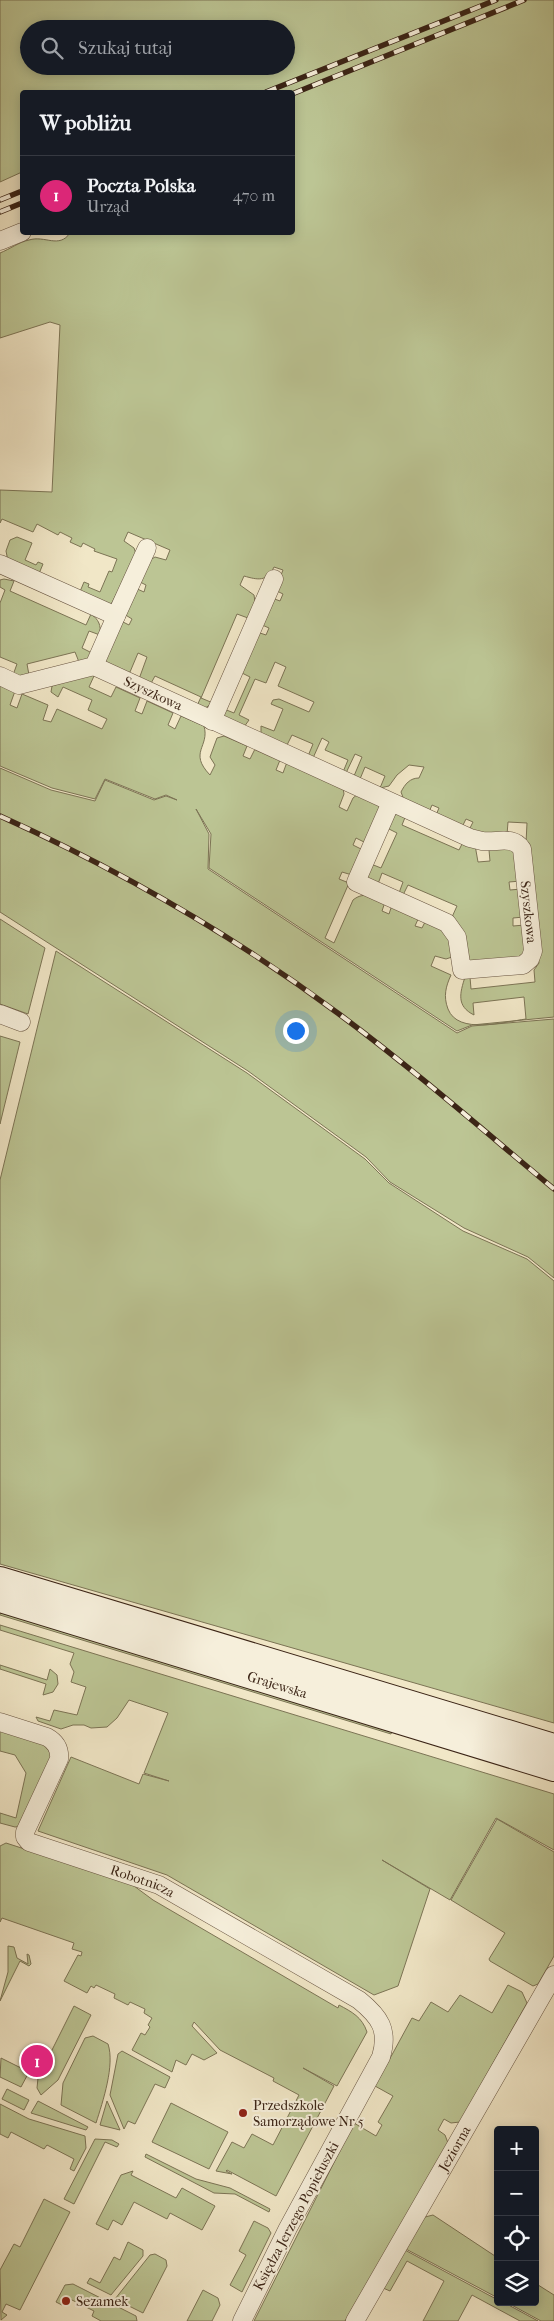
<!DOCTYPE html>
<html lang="pl">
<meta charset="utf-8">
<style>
body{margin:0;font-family:"IM FELL French Canon",serif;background:#20242c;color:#f1f3f6}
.controls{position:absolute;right:15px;bottom:15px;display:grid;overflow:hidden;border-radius:5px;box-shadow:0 2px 12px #0003}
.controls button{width:45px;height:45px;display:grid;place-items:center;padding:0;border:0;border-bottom:1px solid #363941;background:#171b24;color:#f1f3f6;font:25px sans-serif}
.you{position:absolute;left:295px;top:1030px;width:18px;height:18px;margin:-12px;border:4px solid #fff;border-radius:50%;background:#1a73e8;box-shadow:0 0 0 8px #1a73e833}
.badge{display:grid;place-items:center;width:32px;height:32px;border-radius:50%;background:#db2777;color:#fff;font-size:16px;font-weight:700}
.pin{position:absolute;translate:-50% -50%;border:2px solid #fff;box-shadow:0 1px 5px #0006}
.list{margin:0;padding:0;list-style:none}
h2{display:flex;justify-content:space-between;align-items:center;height:65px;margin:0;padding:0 20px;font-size:21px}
h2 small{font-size:16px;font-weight:400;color:#9ea1a6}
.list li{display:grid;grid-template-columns:32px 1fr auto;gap:15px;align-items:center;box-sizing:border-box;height:80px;padding:0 20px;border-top:1px solid #363941}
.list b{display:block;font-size:19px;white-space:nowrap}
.list p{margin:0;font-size:16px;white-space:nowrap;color:#9ea1a6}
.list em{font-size:16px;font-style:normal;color:#9ea1a6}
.icon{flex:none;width:28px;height:28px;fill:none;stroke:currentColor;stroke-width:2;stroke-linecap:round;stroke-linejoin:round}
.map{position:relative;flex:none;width:554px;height:2321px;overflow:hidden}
.search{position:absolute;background:#171b24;box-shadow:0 2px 12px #0003;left:20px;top:20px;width:275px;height:55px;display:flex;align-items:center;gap:12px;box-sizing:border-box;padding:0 18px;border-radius:28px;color:#9ea1a6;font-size:19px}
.panel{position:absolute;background:#171b24;box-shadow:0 2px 12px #0003;left:20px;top:90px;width:275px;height:145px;border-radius:5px}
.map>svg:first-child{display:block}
</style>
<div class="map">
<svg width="554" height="2321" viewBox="0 0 554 2321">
<rect width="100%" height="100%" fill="#f1e7c7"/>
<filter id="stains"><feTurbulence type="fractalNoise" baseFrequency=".004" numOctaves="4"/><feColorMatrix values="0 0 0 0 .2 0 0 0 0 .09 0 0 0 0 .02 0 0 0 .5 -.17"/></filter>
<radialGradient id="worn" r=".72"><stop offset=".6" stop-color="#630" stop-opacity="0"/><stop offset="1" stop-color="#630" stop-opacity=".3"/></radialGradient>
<g fill="#bcc594" stroke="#7c7455" fill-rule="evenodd">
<path d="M 0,0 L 554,0 L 554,1017 L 472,1025 L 457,1031 L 209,868 L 211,834 L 196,809 L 209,834 L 208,869 L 457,1033 L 472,1026 L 554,1019 L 554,1278 L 528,1257 L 464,1228 L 390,1182 L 366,1157 L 248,1071 L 0,912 L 0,768 L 51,790 L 95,801 L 105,780 L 154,800 L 166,796 L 177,800 L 166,795 L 155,799 L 105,779 L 95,799 L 52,788 L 0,766 L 0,685 L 15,691 L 10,705 L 17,708 L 22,694 L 48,705 L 43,720 L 51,722 L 57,709 L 102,729 L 107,719 L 88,710 L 92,700 L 63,687 L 58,697 L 51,692 L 52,686 L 89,674 L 94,676 L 89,687 L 111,697 L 116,687 L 140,698 L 135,711 L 142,714 L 147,701 L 173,713 L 168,725 L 175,729 L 181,716 L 204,726 C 210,747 188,752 210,775 L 215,765 L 210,757 L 217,738 L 224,736 L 247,746 L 243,756 L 250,759 L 255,749 L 280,760 L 276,770 L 283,773 L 287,762 L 343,788 L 344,794 L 339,807 L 347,811 L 353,798 L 358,794 L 377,802 L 380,806 L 366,843 L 356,838 L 353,845 L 363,850 L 352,875 L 342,872 L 339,879 L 349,883 L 325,938 L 334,943 L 353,900 C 364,891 374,897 385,902 L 382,911 L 389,914 L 392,905 L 419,917 L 415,926 L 422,928 L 426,920 L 447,931 L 452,957 L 446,959 L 435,956 L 431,966 L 451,975 C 446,986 443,996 448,1009 C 458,1035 504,1022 526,1019 L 524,997 L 473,1003 L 474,1015 C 456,1006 460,993 465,977 L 470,977 L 471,989 L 535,982 L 534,970 L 539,963 L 526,843 L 527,823 L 508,822 L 507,835 L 488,834 L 469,830 L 473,822 L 466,819 L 462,827 L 436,815 L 439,808 L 432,805 L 429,812 L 404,800 L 401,792 C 405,784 410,778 419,778 L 424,767 L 409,765 L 397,775 L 389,786 L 380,788 L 385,776 L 365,767 L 360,779 L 354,776 L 362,757 L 355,754 L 346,773 L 343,772 L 348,760 L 325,750 L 329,742 L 322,738 L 313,758 L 308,756 L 313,744 L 292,735 L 286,747 L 261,735 L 261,726 L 274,731 L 283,709 L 271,704 L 273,700 L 279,699 L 309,712 L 314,702 L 278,686 L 286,667 L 275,662 L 266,683 L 255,679 L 239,715 L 249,720 L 244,727 L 225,720 L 224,709 L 234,713 L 250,677 L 240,672 L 257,632 L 266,635 L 269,628 L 260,624 L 272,598 L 280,601 L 283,594 L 275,590 L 283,570 L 274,567 C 267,582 258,580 244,576 L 240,585 L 254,595 L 255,602 L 248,618 L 237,614 L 201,698 L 213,703 L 202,710 L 196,708 L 201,697 L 155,676 L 149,687 L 139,679 L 147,657 L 138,653 L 130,672 L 126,674 L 108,666 L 105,660 L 121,621 L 129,625 L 132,619 L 124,614 L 135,588 L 144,592 L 146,585 L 138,581 L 150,560 L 155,557 L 166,560 L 170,550 L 128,532 L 124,541 L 134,548 L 136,554 L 112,603 L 108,605 L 79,594 L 84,582 L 89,584 L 88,587 L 100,592 L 109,571 L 112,572 L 117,559 L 94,551 L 95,549 L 83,543 L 81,547 L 70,542 L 72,538 L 60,532 L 58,535 L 37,524 L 33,532 L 2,519 L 0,523 L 0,490 L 52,492 L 60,325 L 50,322 L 0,338 L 0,253 C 10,249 19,242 29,240 C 45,235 59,249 70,233 L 292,232 L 292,92 L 22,92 L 22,172 L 0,182 ZM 29,29 L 286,29 L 286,66 L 29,66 Z"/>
<polygon points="17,537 32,543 25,560 36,565 38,562 43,564 38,576 8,561 6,551 10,540"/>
<path d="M 4,579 L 14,581 L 10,591 L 86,625 L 91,614 C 99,620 101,625 100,635 L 89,631 L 82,648 L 92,653 L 89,658 L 79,662 L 75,652 L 27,664 L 29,675 L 22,677 L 13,675 L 17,664 L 0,657 L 0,603 L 5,590 L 0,587 L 0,580 Z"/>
<polygon points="398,813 406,815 402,825 459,850 464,840 475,845 478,862 490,861 489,850 513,847 521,881 509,882 510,890 521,889 524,917 513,918 513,926 525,925 527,946 521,957 471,961 468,959 452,917 457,906 408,885 403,895 399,893 403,882 382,873 378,884 368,878 367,875 371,864 381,868 397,833 387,828 395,815"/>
<polygon points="0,919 45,948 28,1014 0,1004"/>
<polygon points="56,951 247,1073 365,1159 389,1183 463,1231 527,1259 554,1281 554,1723 0,1564 0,1180"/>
<polygon points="0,1036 20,1042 0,1124"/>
<polygon points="0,1610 393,1729 391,1734 0,1615"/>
<polygon points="0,1625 554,1794 554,1850 496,1818 450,1900 382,1860 430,1889 398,1986 374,1995 167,1875 38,1831 71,1757 139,1784 143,1774 169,1781 144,1773 168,1713 129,1700 117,1718 107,1727 91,1728 84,1725 73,1725 61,1729 38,1721 36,1717 50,1721 54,1710 77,1715 86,1687 71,1682 74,1672 70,1664 74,1653 0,1630"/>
<polygon points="0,1665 47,1680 50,1669 57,1675 58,1684 53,1692 43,1695 46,1684 0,1669"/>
<polygon points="0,1730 44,1744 52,1755 22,1826 15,1827 0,1823 0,1813 16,1818 26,1773 15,1755 0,1751"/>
<polygon points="497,1819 554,1852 554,1956 538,1984 533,1986 490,1961 489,1959 505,1933 451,1900"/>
<path d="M 6,1843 L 130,1883 L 153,1900 L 338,2008 L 339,2005 C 352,2012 362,2017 367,2032 L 337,2086 L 303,2068 L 334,2086 L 276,2196 L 227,2170 L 226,2171 L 232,2174 L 216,2171 L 232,2142 L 244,2148 L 252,2134 L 273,2145 L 299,2095 L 273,2081 L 274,2078 L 220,2050 L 194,2022 L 192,2026 L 217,2053 L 204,2060 L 192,2054 L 186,2065 L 176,2060 L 172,2072 L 132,2050 L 141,2033 L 145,2035 L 150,2027 L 148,2025 L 152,2018 L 144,2013 L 145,2009 L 130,2002 L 128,2005 L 114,1998 L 115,1994 L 96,1985 L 94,1988 L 91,1986 L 87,1993 L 64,1981 L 78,1955 L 81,1956 L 82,1952 L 72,1949 L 74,1943 L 2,1918 L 0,1922 L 0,1846 Z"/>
<polygon points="8,1946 14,1947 17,1958 28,1964 27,1954 29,1955 31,1964 29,1966 20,1961 0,2001 8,1972"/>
<polygon points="508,1985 522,1992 527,2003 460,2122 451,2123 444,2119 438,2130 445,2135 448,2143 345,2321 254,2321 354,2123 376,2136 382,2125 378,2122 393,2096 375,2086 412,2018 419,2021 431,2002 448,2012 460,1995 492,2013"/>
<polygon points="74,2006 91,2015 58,2080 41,2095 37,2088 38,2078"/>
<path d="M 93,2036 L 108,2044 C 115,2065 103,2101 96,2123 L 61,2105 L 63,2083 L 85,2038 Z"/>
<polygon points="122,2051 170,2077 165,2088 155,2084 135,2124 128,2121 124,2129 110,2095 118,2054"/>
<polygon points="1,2058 29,2072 21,2087 0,2077"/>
<polygon points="7,2089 29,2100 24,2110 2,2099"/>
<polygon points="38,2101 88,2127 86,2130 31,2113"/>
<polygon points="107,2101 120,2130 100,2125"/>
<polygon points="171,2103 228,2132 209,2169 152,2142"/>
<polygon points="0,2104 29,2119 85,2136 86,2148 74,2171 70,2169 74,2159 47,2145 44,2149 11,2132 8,2138 0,2134"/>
<polygon points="95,2139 112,2140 119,2144 117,2147 105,2142 74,2204 64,2199"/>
<polygon points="146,2154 196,2179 230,2188 270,2209 269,2212 235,2194 214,2193 145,2157"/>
<polygon points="133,2171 131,2175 176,2198 182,2188 215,2206 202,2230 170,2213 167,2219 134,2202 122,2225 113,2220 108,2230 96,2224 121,2175"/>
<polygon points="44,2199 70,2212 20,2310 6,2304 2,2312 7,2315 1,2320 0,2270 14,2244 20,2247"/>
<polygon points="433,2215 498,2258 498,2298 404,2248 421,2218"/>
<polygon points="254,2221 268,2228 271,2233 242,2292 230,2285 246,2255 239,2251"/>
<polygon points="128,2242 143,2250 143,2256 111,2295 87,2283 90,2278 100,2283 114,2257 120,2260"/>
<polygon points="403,2249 498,2300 498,2302 503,2302 538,2321 520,2321 472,2295 458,2321 423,2321 444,2281 407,2261 390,2291 383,2288"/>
<polygon points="155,2254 166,2260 167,2266 143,2313 115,2299 150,2255"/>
<polygon points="535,2283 554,2295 554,2321 541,2321 506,2302 535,2302"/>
<polygon points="73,2284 136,2316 137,2321 101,2321 92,2316 94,2311 66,2297 62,2305 56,2302 65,2285"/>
<polygon points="203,2290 218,2298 220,2305 212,2321 187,2321"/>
</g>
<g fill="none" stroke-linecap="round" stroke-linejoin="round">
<defs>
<g id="minor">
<polyline points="0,241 22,232"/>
<polyline points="0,564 116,616 94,666 19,685 0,676"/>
<polyline points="116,616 147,548"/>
<path id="s1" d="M 94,666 L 470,838 C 474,839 478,840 482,841 C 497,843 513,835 522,849 L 533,951 L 530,959 L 523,965 L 462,970 L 457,937 L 447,923 L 356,882 L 391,802"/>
<polyline points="212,721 274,579"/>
<polyline points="0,1014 21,1022"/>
<path id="s2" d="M 0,1722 L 47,1737 C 56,1742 60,1749 59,1759 L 25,1832 L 25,1837 L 29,1842 L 159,1885 L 359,2000 C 380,2017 389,2030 381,2057 L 288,2228 L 242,2321"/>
<path id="s3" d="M 355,2321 L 554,1975"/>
</g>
<g id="secondary">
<polyline points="0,1579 554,1746"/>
<path id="s4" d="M 0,1600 L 554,1769"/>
</g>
</defs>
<use href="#minor" stroke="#685542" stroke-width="19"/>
<use href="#secondary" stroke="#3b2416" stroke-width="26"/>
<use href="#minor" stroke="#f6efdb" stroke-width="18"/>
<use href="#secondary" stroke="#f6efdb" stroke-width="24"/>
<defs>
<g id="rail">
<polyline points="266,92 496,0"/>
<polyline points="292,94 524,0"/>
<polyline points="0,200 22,191"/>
<polyline points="0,212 22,203"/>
<path d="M 0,816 C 120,870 234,936 339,1014 C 413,1069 483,1130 554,1189"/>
</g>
</defs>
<use href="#rail" stroke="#3b2416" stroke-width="5.5"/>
<use href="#rail" stroke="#f6efdb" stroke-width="4" stroke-dasharray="11" stroke-linecap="butt"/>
</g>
<g fill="#8f2418" stroke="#f6efdb" stroke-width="2">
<circle cx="243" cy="2113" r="5"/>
<circle cx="66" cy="2301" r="5"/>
</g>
<g text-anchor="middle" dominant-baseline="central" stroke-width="4" stroke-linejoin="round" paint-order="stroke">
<g font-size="14" fill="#3b2416" stroke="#f6efdb">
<text stroke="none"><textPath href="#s1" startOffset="65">Szyszkowa</textPath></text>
<text stroke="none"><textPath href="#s1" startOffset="532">Szyszkowa</textPath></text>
<text stroke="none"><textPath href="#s4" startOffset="290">Grajewska</textPath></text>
<text stroke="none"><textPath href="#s2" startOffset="288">Robotnicza</textPath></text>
<text stroke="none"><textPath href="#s3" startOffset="199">Jeziorna</textPath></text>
<text transform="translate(296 2216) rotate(-62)">Księdza Jerzego Popiełuszki</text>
</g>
<g font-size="14" fill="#3b2416" stroke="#f6efdb" text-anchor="start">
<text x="253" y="2105">Przedszkole<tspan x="253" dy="16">Samorządowe Nr 5</tspan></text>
<text x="76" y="2301">Sezamek</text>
</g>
</g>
<rect width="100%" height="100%" filter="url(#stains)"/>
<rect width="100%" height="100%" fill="url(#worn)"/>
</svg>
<div class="controls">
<button>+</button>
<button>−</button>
<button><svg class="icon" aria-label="locate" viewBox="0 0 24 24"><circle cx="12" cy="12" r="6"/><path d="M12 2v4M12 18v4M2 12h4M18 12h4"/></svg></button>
<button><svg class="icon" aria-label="layers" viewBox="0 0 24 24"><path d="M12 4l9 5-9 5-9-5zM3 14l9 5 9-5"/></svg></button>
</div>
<div class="you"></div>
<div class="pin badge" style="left:37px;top:2061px">1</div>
<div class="search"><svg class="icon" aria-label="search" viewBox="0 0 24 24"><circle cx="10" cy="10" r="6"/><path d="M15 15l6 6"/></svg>Szukaj tutaj</div>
<section class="panel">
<h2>W pobliżu<small></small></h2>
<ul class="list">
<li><span class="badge">1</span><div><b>Poczta Polska</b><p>Urząd</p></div><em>470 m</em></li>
</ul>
</section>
</div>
